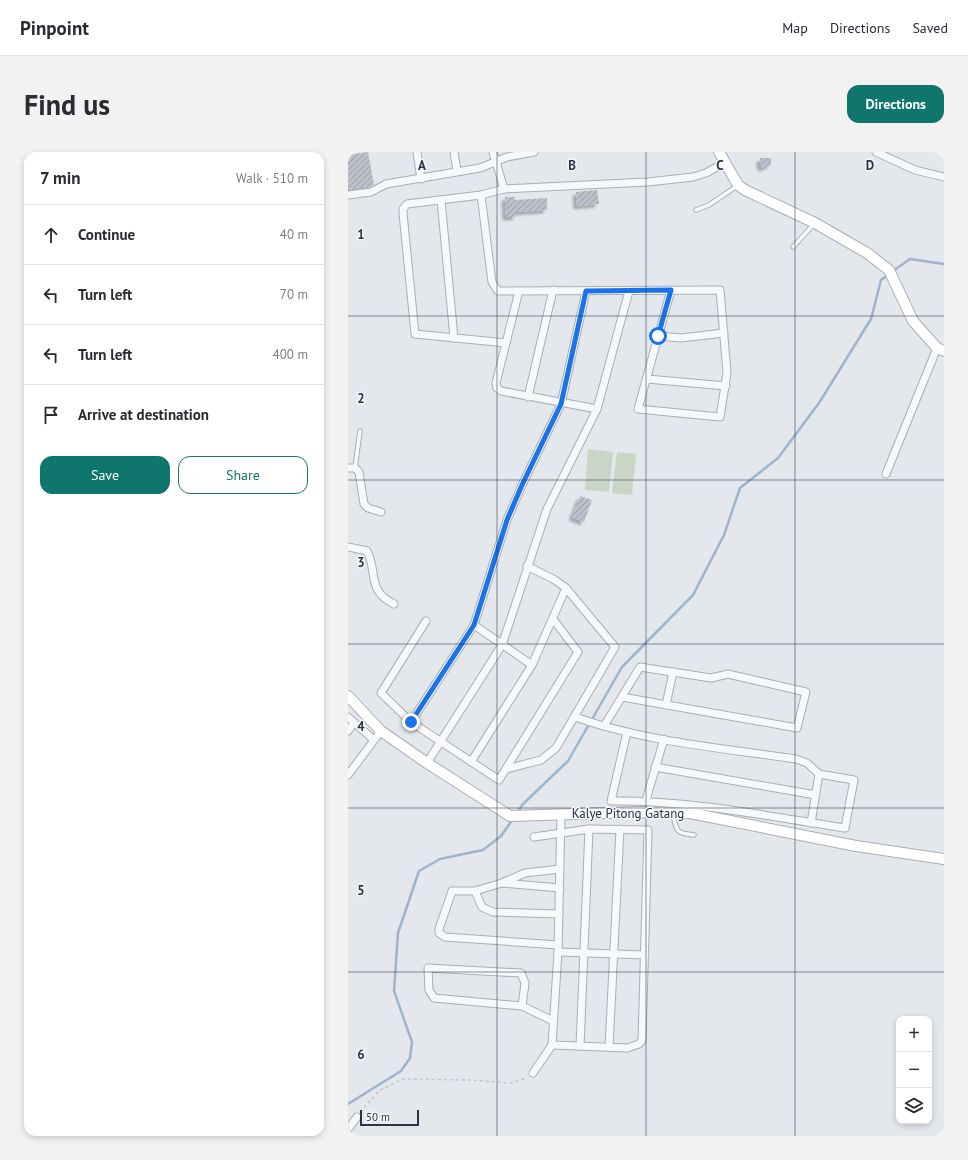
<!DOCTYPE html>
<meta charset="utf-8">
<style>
body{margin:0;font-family:"PT Sans",sans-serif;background:#f2f2f3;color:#2b2b33}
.controls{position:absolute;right:12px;bottom:12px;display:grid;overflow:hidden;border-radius:8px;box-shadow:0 2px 6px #0003}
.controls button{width:36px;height:36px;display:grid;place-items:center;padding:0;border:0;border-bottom:1px solid #e1e1e2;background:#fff;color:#2b2b33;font:20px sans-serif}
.scale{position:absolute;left:12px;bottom:10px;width:59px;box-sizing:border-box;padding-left:4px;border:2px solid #2b3445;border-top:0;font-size:11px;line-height:14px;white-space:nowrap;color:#2b3445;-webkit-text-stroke:3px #f4f6f9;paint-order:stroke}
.stop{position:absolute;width:12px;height:12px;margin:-9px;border:3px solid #1a73e8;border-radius:50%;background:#fff}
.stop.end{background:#1a73e8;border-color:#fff;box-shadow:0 1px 4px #0008}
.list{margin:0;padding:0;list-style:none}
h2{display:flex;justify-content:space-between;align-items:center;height:52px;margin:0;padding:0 16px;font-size:17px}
h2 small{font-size:13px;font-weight:400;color:#7c7c81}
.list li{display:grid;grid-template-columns:26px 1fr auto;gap:12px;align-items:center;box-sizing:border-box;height:60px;padding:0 16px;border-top:1px solid #e1e1e2}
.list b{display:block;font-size:15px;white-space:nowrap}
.list em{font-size:13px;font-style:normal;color:#7c7c81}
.actions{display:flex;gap:8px;padding:12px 16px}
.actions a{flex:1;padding:9px 0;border:1px solid #0f766e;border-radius:12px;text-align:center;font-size:14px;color:#0f766e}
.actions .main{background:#0f766e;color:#fff}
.icon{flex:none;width:22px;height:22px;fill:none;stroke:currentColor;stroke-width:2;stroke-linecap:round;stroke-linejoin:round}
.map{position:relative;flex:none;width:596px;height:984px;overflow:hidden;border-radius:12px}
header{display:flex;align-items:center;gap:24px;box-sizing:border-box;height:56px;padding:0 20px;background:#fff;border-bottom:1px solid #e1e1e2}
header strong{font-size:19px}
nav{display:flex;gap:22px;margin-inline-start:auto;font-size:14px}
.intro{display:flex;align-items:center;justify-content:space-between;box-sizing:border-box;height:96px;padding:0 24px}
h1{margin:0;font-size:28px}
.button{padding:10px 18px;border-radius:12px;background:#0f766e;color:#fff;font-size:14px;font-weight:700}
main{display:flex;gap:24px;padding:0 24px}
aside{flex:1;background:#fff;border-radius:12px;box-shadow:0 2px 6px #0003}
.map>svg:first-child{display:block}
</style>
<header>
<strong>Pinpoint</strong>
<nav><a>Map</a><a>Directions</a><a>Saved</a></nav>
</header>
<div class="intro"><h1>Find us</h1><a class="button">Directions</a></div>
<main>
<aside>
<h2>7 min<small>Walk · 510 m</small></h2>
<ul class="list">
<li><svg class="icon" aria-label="ahead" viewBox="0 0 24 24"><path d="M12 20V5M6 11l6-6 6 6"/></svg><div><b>Continue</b></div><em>40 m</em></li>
<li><svg class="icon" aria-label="left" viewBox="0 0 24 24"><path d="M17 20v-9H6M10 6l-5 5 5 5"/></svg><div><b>Turn left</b></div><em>70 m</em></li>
<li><svg class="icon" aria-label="left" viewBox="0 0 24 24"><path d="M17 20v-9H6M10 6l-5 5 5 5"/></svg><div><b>Turn left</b></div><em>400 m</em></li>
<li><svg class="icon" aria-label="arrive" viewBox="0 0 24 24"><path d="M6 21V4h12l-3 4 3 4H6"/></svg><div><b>Arrive at destination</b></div></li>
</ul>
<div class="actions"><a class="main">Save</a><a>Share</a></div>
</aside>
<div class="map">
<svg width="596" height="984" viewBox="0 0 596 984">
<defs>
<pattern id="building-hatch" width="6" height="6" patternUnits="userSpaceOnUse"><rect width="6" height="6" fill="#bbc0ca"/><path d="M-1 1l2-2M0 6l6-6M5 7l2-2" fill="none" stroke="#989da6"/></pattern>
<filter id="shadow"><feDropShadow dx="-3.5" dy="3.5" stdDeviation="1" flood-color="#0004"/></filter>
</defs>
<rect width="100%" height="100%" fill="#e4e7ec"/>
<g fill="#c9d6c5">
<polygon points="240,297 265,300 261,340 237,338"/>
<polygon points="269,300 288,302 284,343 264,341"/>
</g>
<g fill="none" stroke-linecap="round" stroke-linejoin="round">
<g stroke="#9fb4cc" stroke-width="2.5">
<polyline points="545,119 562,107 596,112"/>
<polyline points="169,661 175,652 220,609 274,515 345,443 376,383 392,336 430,306 471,251 523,167 533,128 541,122"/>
<polyline points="0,952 53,919 62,906 64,890 46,839 50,781 71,719 92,707 135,698 153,684 165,667"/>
</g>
</g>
<g fill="url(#building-hatch)" filter="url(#shadow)">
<polygon points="20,0 26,33 21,35 1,38 0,3"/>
<polygon points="412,6 423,6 423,13 415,16 412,13"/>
<polygon points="249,38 251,52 229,54 228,40"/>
<polygon points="157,45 167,45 167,48 199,46 199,58 168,60 168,65 158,65"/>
<polygon points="232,344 244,348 236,370 224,365"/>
</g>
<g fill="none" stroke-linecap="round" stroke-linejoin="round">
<defs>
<g id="lane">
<polyline points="348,58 361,53 389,34"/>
<polyline points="445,95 466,72"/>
<polyline points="7,316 12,279"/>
<path d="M 325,663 C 329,680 328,681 346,683"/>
</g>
<g id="street">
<polyline points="69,0 73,27"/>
<polyline points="106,0 109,19"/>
<polyline points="145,0 156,37"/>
<polyline points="528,0 567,18 596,25"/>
<polyline points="0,43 23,40 38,32 132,16 159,5 186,0"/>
<polyline points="133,43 144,130 150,139 372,138 379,221 372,265 290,257 323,138"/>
<polyline points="93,48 106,186"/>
<polyline points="171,139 148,231 149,236 153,239 249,257"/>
<polyline points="310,184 333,186 376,181"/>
<polyline points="158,191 67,182 55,61 55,57 59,52 133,43 156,37 300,30 345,25 358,21 378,10"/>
<polyline points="299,227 378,234"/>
<polyline points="180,245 205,138"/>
<polyline points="0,316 7,316 11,320 16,352 20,356 33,360"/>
<polyline points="538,322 589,196"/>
<path d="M 0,395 L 19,399 C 30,420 18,438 46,452"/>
<polyline points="78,469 33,541 63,570 151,628 230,500 205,467"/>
<polyline points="126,473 184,513"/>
<polyline points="318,553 325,520"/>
<polyline points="0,565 26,588"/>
<path d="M 227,565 C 298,590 374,596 448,607 L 459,611 L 471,622 L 506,628 L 497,676 C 419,664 342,648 263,649 L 279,580"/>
<polyline points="63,570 126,473 159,368 174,333 213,252 238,139"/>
<polyline points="256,574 292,515 363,526 380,522 458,540 449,576 274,545"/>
<polyline points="0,579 6,571"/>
<polyline points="123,610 184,513 218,436"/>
<polyline points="79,611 154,493 199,357 249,257 281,139"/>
<polyline points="307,615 468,643"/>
<polyline points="158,617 193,608 208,596 267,495 218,436 207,428 179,414"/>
<polyline points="0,623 33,579"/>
<polyline points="298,648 316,587"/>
<polyline points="463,671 471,622"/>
<polyline points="186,685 241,677 300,678 294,888 291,892 279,896 204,893"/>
<polyline points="154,731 212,736"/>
<polyline points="127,739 134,755 145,760 211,762"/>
<polyline points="210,793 97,785 91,781 91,777 104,739 127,739 154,731 177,721 212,717"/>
<polyline points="210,800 297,803"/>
<polyline points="174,854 177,831 173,821 80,816 81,838 86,846 174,854 205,869"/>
<polyline points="232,894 241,677"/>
<polyline points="261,895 272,677"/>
<polyline points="185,921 204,893 210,800 213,662"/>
<polyline points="0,977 9,965"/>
</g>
<g id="secondary">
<polyline points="371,0 390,33 397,38 467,71 519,101 541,118 565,169 589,196 596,199"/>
<polyline points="0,544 33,579 79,611 162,664 290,660 342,661 508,694 596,707"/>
</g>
</defs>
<use href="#lane" stroke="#a9aeb7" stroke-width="5.5"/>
<use href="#street" stroke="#a9aeb7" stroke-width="9"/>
<use href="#secondary" stroke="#a9aeb7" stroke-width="12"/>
<polyline stroke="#c2c5cb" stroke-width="1.5" stroke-dasharray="3 3" stroke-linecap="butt" points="12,960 32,938 55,927 121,928 163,931 179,926"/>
<use href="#lane" stroke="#f7f8fa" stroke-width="3.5"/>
<use href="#street" stroke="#f7f8fa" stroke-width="7"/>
<use href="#secondary" stroke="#fff" stroke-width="10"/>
</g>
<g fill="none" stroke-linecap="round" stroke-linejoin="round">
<polyline stroke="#1a73e8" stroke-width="5" points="63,570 126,473 159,368 174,333 213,252 238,139 323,138 310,184"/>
</g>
<path fill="none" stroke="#2b3445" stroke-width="1" stroke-opacity="0.55" d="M 149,0 L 149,984M 298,0 L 298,984M 447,0 L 447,984M 0,164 L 596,164M 0,328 L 596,328M 0,492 L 596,492M 0,656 L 596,656M 0,820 L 596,820"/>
<g text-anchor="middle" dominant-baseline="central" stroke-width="3" stroke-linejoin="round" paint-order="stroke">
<g font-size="13" fill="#2b3445" stroke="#f4f6f9">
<text x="280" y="661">Kalye Pitong Gatang</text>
</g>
</g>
<g font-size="13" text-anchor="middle" font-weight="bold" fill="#2b3445" stroke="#f4f6f9" stroke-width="3" stroke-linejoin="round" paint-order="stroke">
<text x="74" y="18">A</text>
<text x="224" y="18">B</text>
<text x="372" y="18">C</text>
<text x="522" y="18">D</text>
<text x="13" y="87">1</text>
<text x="13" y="251">2</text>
<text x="13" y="415">3</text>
<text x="13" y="579">4</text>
<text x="13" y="743">5</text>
<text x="13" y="907">6</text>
</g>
</svg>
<div class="controls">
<button>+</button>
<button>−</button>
<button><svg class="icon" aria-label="layers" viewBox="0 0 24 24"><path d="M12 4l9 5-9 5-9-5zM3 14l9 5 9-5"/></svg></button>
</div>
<div class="scale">50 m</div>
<div class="stop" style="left:310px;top:184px"></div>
<div class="stop end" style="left:63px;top:570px"></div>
</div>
</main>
